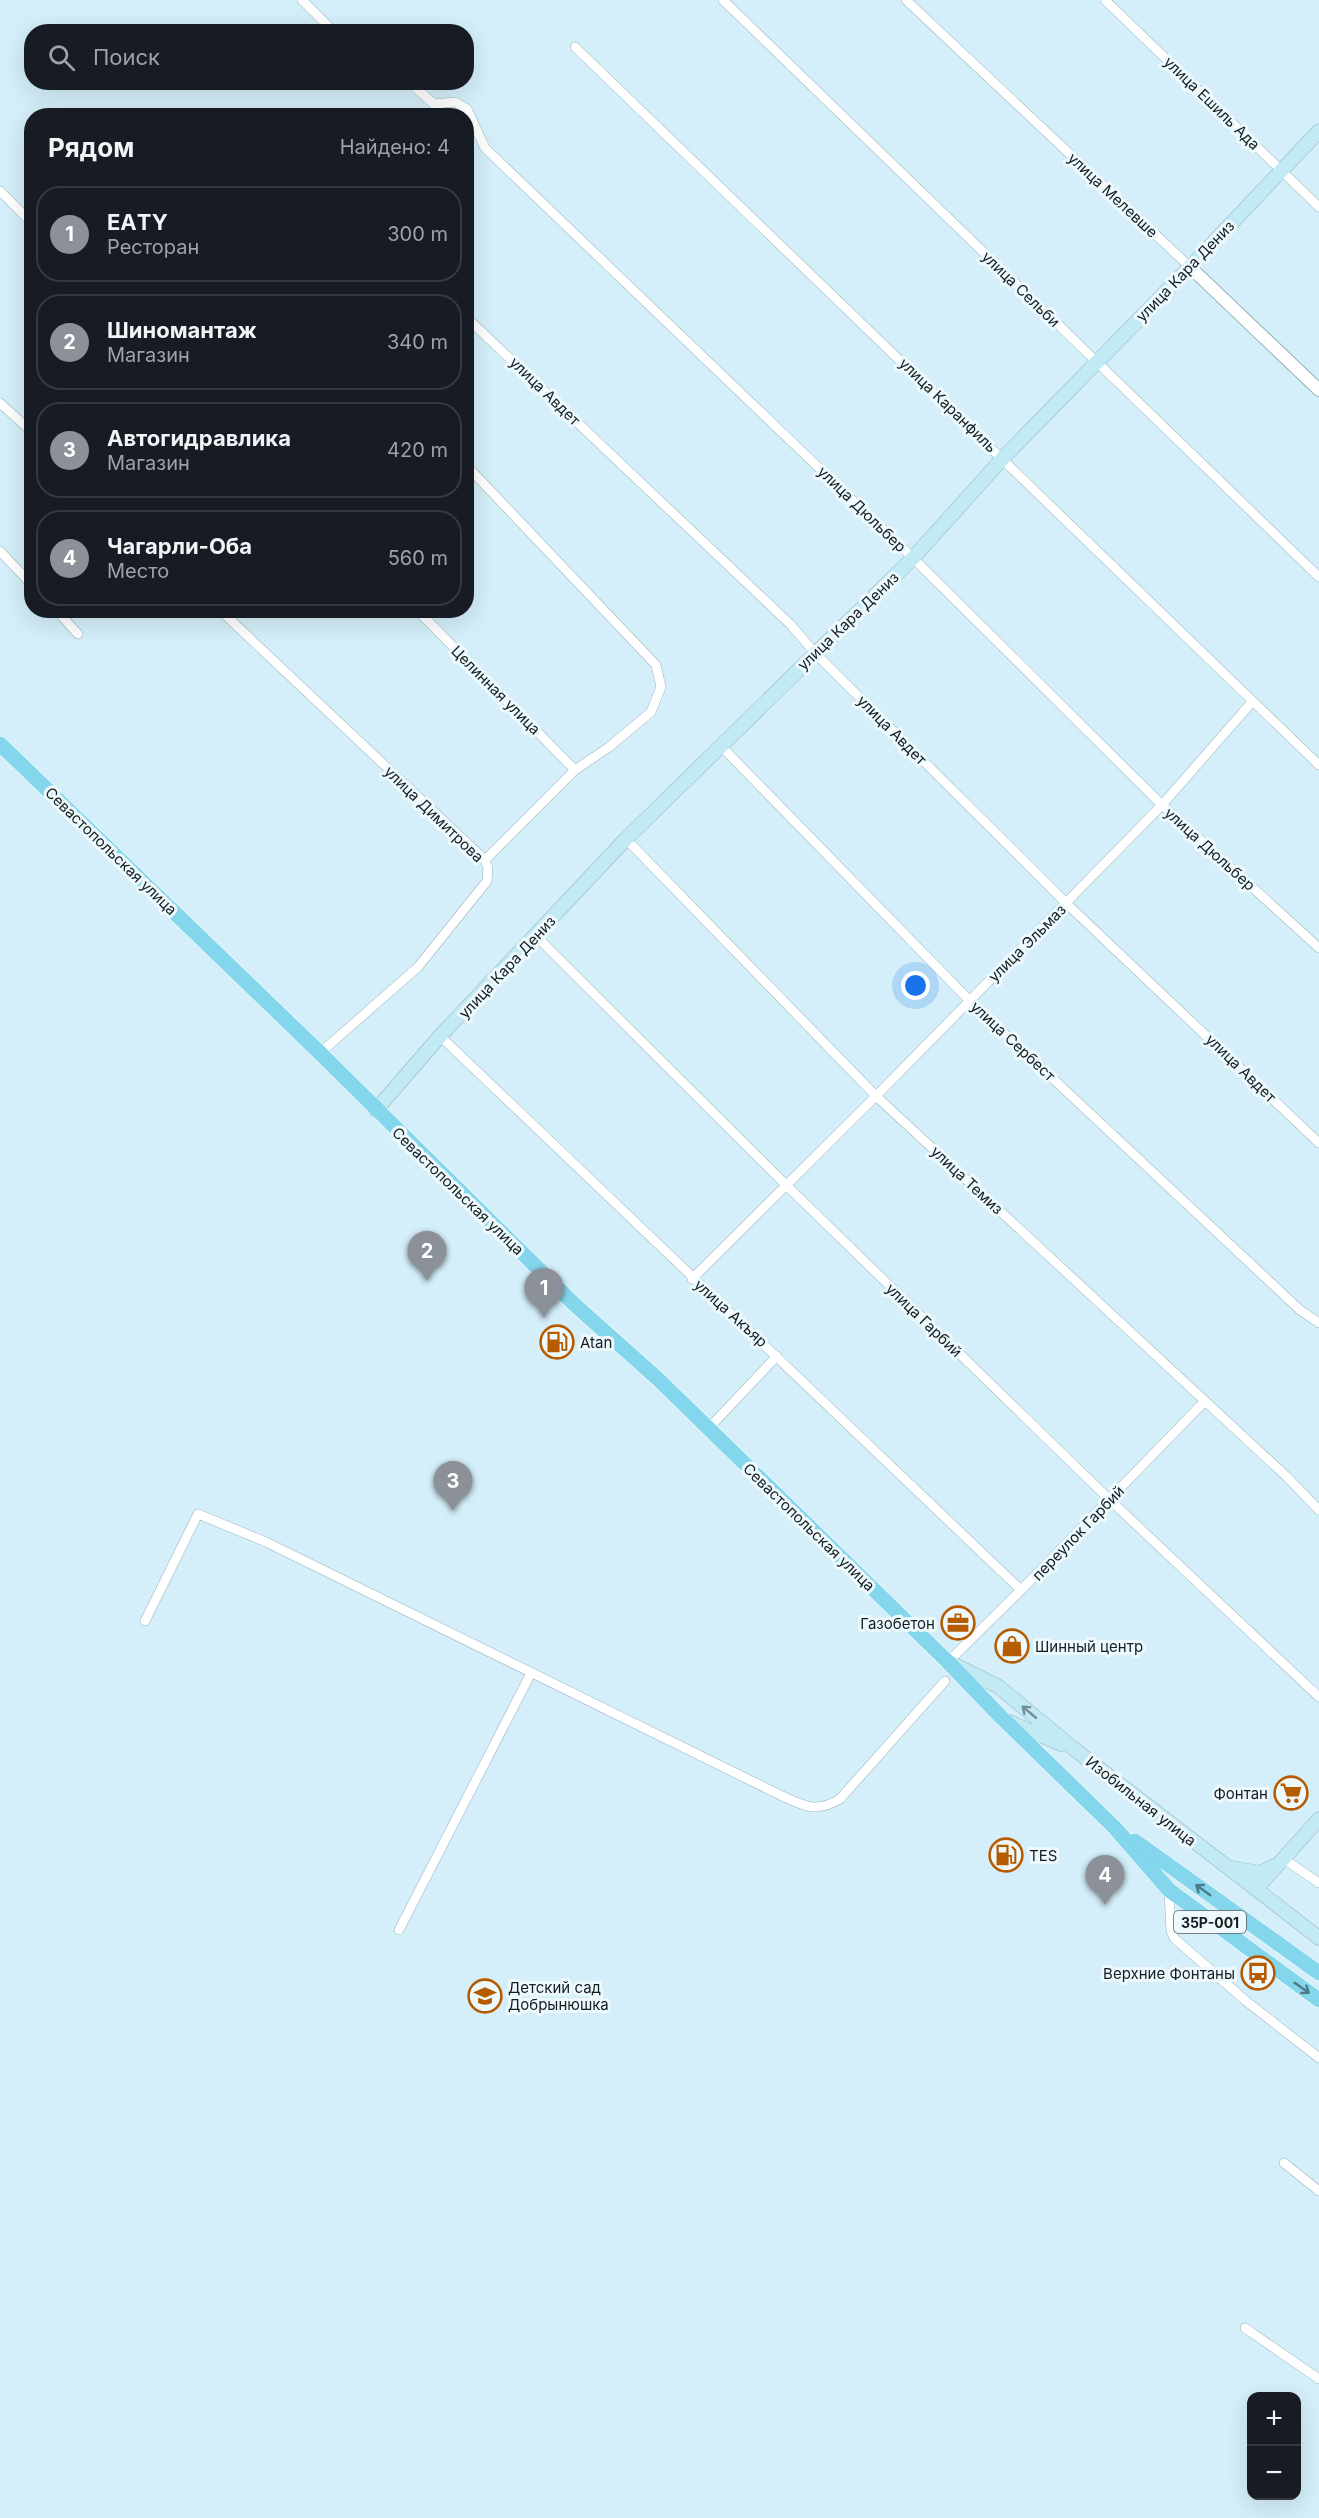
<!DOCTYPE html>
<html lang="ru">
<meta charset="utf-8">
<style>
body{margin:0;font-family:Inter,sans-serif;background:#242831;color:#f1f3f6}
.controls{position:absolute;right:18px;bottom:18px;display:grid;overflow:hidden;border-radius:12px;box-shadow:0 6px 24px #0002}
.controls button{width:54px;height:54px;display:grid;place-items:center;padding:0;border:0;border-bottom:2px solid #363941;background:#171b24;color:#f1f3f6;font:30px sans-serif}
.you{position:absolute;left:916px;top:986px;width:21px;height:21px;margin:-15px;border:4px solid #fff;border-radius:50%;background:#1a73e8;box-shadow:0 0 0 9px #1a73e833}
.badge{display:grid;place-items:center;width:39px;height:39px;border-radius:50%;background:#8c9099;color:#fff;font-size:20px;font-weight:700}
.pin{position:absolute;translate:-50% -50px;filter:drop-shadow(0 2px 3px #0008)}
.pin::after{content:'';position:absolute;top:32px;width:21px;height:18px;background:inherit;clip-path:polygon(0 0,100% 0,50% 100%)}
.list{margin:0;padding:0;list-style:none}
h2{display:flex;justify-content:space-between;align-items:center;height:78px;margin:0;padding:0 24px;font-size:26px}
h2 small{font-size:20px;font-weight:400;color:#9ea1a6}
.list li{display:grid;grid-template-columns:39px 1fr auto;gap:18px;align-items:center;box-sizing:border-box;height:96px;margin:0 12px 12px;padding:0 12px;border:2px solid #363941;border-radius:24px}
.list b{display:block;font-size:22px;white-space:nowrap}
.list p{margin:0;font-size:20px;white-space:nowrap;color:#9ea1a6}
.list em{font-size:20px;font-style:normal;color:#9ea1a6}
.icon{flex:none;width:33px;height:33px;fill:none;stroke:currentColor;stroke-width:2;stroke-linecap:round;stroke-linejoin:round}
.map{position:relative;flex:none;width:1319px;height:2518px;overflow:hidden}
.search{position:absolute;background:#171b24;box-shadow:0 6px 24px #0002;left:24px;top:24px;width:450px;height:66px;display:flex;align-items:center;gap:15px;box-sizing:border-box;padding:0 21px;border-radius:24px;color:#9ea1a6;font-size:22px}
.panel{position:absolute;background:#171b24;box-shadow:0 6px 24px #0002;left:24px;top:108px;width:450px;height:510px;border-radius:24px}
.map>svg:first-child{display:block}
</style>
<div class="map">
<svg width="1319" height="2518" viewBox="0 0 1319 2518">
<rect width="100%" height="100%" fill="#d4eff9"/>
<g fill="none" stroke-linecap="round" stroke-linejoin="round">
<defs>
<g id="minor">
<polyline points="302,0 334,32"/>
<polyline points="723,0 1319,577"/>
<polyline points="906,0 1190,267"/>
<polyline points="1105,0 1319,207"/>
<polyline points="575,47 1319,765"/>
<polyline points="409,82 434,104 455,102 467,109 485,148 913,558 1162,805 1319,948"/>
<polyline points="430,116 437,108 434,104"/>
<polyline points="0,191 32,223"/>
<polyline points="466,317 791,625 815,653 1066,903 1319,1143"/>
<polyline points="0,403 32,432"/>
<polyline points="466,465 656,665 661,687 651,712 609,747 575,770 485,860"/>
<polyline points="0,551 32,585"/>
<polyline points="56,610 78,634"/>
<polyline points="220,610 485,860 488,868 487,881 418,967 320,1053"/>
<polyline points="417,610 575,770"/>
<polyline points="720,745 970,1001 1300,1310 1319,1323"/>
<polyline points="626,839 876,1096 1286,1476 1319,1510"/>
<polyline points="536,936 786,1185 1110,1500 1319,1697"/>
<polyline points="440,1036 1021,1590"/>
<polyline points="692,1279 876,1096 1162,805 1252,702"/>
<polyline points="708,1429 777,1356"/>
<path d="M 145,1621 L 198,1514 L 266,1542 L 778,1794 C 802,1805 815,1814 840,1799 L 945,1681"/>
<polyline points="948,1662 1021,1590 1205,1401"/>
<polyline points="1284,1859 1319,1883"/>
<polyline points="1169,1890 1171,1931 1174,1938 1246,2001 1319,2058"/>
<polyline points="399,1930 529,1677"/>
<polyline points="1284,2163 1319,2191"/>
<polyline points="1245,2328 1319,2379"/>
</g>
<polyline id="tertiary" points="1190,267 1319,390"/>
<g id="secondary">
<polyline points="376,1110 440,1036 626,839 913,558 1003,458 1190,267 1319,131"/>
<polyline points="951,1663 999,1687 1074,1749 1256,1889 1319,1819"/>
<polyline points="1007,1721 1061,1744"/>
<polyline points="1233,1868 1260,1873 1274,1866"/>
<polyline points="1256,1889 1319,1938"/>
</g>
<g id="primary">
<polyline points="0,744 320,1053 575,1305 658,1379 948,1662 1002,1718 1115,1828 1169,1890 1319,2000"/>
<polyline points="1135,1841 1319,1973"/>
</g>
</defs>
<use href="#minor" stroke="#98b3bc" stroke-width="10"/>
<use href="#tertiary" stroke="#98b3bc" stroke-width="14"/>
<use href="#secondary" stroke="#98b3bc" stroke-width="15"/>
<use href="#primary" stroke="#fff" stroke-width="16"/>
<use href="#minor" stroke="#fff" stroke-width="9"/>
<use href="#tertiary" stroke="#fff" stroke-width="12"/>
<use href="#secondary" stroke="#c1eaf5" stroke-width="14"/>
<use href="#primary" stroke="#83d6eb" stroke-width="15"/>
</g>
<defs><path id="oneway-shaft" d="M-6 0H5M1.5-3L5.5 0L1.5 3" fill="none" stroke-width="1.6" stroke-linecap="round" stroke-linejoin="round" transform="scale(1.5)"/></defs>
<use stroke="#738e96" href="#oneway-shaft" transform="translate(1029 1712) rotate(-140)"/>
<g stroke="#4c7a86">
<use href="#oneway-shaft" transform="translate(1203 1890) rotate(-144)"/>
<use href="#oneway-shaft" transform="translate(1302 1988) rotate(35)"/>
</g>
<defs>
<symbol id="fuel-ring" viewBox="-11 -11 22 22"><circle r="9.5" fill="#eef9fd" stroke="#b75b00" stroke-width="1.5"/><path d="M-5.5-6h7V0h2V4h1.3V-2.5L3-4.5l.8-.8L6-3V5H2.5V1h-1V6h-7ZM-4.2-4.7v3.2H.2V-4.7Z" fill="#b75b00"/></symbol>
<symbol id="office-ring" viewBox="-11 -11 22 22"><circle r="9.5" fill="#eef9fd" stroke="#b75b00" stroke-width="1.5"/><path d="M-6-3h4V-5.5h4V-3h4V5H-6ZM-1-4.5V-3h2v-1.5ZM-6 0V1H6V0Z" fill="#b75b00"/></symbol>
<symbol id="shop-ring" viewBox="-11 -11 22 22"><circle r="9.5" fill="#eef9fd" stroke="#b75b00" stroke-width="1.5"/><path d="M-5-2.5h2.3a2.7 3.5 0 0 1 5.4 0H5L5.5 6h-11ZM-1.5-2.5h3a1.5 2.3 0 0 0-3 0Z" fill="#b75b00"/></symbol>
<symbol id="supermarket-ring" viewBox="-11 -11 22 22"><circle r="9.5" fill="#eef9fd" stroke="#b75b00" stroke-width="1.5"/><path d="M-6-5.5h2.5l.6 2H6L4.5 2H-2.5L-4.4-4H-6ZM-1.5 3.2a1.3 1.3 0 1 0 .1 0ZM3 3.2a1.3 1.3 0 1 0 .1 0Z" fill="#b75b00"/></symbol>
<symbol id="bus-ring" viewBox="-11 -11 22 22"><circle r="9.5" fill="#eef9fd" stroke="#b75b00" stroke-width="1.5"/><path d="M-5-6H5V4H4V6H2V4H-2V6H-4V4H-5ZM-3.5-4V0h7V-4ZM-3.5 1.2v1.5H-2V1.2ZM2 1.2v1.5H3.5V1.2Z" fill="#b75b00"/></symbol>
<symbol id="school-ring" viewBox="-11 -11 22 22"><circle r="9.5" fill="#eef9fd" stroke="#b75b00" stroke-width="1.5"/><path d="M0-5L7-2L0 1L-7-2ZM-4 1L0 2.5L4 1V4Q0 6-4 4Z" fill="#b75b00"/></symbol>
</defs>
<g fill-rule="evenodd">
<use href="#fuel-ring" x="538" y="1323" width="38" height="38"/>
<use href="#office-ring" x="939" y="1604" width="38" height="38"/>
<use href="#shop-ring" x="993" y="1627" width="38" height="38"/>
<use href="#supermarket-ring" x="1272" y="1774" width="38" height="38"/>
<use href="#fuel-ring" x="987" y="1836" width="38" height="38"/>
<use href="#bus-ring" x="1239" y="1954" width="38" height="38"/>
<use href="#school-ring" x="466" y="1977" width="38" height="38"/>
</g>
<g text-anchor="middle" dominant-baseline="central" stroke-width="6" stroke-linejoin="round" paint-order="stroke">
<rect fill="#eef9fd" stroke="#556063" stroke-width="1.5" x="1174" y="1911" width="72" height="22" rx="4.5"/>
<g font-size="14" font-weight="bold" fill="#141e21">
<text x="1210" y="1922">35Р-001</text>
</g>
<g font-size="15" fill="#141e21" stroke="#eef9fd">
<text transform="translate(1212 103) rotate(44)">улица Ешиль Ада</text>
<text transform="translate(1113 195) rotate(43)">улица Мелевше</text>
<text transform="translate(1185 271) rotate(-46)">улица Кара Дениз</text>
<text transform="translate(1021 289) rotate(44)">улица Сельби</text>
<text transform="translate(545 391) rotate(44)">улица Авдет</text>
<text transform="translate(948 405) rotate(44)">улица Каранфиль</text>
<text transform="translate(862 509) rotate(44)">улица Дюльбер</text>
<text transform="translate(848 621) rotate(-44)">улица Кара Дениз</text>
<text transform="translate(496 690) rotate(45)">Целинная улица</text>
<text transform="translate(892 730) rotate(45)">улица Авдет</text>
<text transform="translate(434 814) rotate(44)">улица Димитрова</text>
<text transform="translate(1210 849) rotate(42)">улица Дюльбер</text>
<text transform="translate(111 851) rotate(44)">Севастопольская улица</text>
<text transform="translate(1027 943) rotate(-45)">улица Эльмаз</text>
<text transform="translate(507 967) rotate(-47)">улица Кара Дениз</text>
<text transform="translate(1013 1041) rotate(43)">улица Сербест</text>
<text transform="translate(1241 1068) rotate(44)">улица Авдет</text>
<text transform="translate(967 1180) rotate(43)">улица Темиз</text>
<text transform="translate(458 1191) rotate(44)">Севастопольская улица</text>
<text transform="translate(731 1313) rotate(42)">улица Акъяр</text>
<text transform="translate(924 1320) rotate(44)">улица Гарбий</text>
<text transform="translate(809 1527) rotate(44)">Севастопольская улица</text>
<text transform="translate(1078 1533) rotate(-46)">переулок Гарбий</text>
<text transform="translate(1141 1801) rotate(38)">Изобильная улица</text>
</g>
<g font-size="15" fill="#141e21" stroke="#eef9fd" text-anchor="start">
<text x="580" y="1342">Atan</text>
<text x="935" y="1623" text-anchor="end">Газобетон</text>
<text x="1035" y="1646">Шинный центр</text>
<text x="1268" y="1793" text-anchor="end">Фонтан</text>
<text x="1029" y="1855">TES</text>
<text x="1235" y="1973" text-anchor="end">Верхние Фонтаны</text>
<text x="508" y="1987">Детский сад<tspan x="508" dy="17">Добрынюшка</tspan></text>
</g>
</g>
</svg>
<div class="controls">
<button>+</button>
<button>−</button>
</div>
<div class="you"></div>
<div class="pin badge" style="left:544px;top:1318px">1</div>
<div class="pin badge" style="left:427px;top:1281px">2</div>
<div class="pin badge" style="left:453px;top:1511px">3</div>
<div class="pin badge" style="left:1105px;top:1905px">4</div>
<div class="search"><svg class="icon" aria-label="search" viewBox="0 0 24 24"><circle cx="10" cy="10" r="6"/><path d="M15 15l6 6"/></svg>Поиск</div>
<section class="panel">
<h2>Рядом<small>Найдено: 4</small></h2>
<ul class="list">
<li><span class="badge">1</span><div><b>EАTY</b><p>Ресторан</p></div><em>300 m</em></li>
<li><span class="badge">2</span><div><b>Шиномантаж</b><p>Магазин</p></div><em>340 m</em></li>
<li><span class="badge">3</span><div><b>Автогидравлика</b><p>Магазин</p></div><em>420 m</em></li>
<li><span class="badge">4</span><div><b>Чагарли-Оба</b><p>Место</p></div><em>560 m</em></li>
</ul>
</section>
</div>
